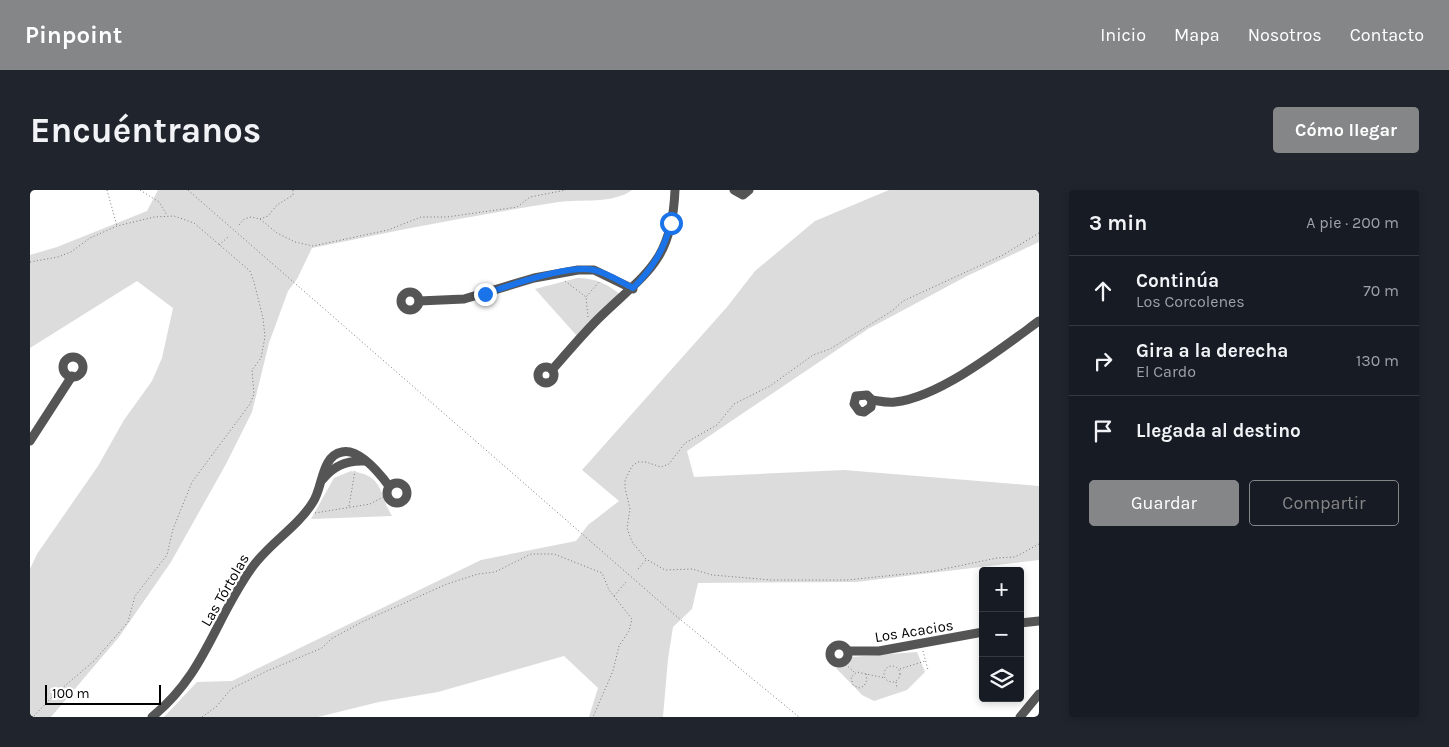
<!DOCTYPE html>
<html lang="es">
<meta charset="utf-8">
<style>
body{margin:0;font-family:Karla,sans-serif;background:#20242c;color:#f1f3f6}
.controls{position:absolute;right:15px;bottom:15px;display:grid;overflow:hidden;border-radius:5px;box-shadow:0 2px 8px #0003}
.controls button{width:45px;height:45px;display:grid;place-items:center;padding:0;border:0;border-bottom:1px solid #363941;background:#171b24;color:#f1f3f6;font:25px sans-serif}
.scale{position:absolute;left:15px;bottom:12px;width:116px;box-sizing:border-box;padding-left:5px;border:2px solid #000;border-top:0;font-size:14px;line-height:18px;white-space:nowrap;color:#000;-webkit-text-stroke:4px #fff;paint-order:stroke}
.stop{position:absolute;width:15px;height:15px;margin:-11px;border:4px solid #1a73e8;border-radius:50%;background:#fff}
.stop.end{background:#1a73e8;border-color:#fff;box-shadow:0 1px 5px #0008}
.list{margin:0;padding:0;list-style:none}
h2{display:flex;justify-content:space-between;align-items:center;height:65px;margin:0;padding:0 20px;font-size:21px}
h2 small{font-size:16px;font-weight:400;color:#9ea1a6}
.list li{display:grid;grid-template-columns:32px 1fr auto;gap:15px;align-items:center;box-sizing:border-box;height:70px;padding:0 20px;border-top:1px solid #363941}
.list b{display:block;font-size:19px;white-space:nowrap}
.list p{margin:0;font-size:16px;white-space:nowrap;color:#9ea1a6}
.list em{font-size:16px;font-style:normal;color:#9ea1a6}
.actions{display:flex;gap:10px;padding:15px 20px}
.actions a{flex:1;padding:11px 0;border:1px solid #858687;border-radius:5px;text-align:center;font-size:18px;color:#858687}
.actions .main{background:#858687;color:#fff}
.icon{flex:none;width:28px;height:28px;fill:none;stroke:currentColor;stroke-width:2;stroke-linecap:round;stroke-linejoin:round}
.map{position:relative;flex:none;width:1009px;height:527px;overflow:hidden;border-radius:5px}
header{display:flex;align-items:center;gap:30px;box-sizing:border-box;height:70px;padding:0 25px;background:#858687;color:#fff}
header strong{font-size:24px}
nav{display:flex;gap:28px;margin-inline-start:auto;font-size:18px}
.intro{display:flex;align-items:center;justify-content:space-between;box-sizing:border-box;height:120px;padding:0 30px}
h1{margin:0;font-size:35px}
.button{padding:12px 22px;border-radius:5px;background:#858687;color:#fff;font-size:18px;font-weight:700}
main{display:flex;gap:30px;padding:0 30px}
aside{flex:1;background:#171b24;border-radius:5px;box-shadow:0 2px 8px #0003}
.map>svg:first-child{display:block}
</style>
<header>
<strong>Pinpoint</strong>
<nav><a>Inicio</a><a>Mapa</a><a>Nosotros</a><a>Contacto</a></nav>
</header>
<div class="intro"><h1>Encuéntranos</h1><a class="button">Cómo llegar</a></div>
<main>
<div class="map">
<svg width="1009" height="527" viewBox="0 0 1009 527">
<rect width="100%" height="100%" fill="#fff"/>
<g fill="#dcdcdc">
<path d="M 128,0 L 602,0 C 583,14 552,9 529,12 C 446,25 364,41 282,58 L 267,89 L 258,101 L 239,153 L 222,222 L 196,274 L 141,372 L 89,447 L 21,527 L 0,527 L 0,379 L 7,364 L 68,276 L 94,230 L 122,191 L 132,168 L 143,118 L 107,91 L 0,158 L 0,65 L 27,57 L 117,21 Z"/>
<polygon points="859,0 1009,0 1009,52 937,86 838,139 657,261 664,287 814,280 1009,296 1009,370 826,392 668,393 662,419 643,437 638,469 633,527 559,527 568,498 534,466 408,502 349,512 288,527 134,527 167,492 202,491 451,370 546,351 558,335 589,311 552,280 697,117 725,81 785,31"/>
<path d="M 547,88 C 566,88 578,94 592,106 L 547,146 L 505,99 Z"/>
<path d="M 321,281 C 355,286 348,303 362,326 L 281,329 L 304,288 Z"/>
<polygon points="887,462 895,482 877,500 844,511 832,505 806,478 817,475 821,467"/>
</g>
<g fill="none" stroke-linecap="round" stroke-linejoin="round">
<g stroke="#777" stroke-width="1" stroke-dasharray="1 2.5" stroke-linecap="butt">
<polyline points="77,0 87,36"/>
<polyline points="110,0 129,12 137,25"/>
<polyline points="158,0 645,425 769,527"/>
<polyline points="230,29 238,26 247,15 263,5 263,0"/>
<polyline points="209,35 214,29 221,27 230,29 247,43 265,52 283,56 358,40 391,27 417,27 487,17 500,7 536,0"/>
<polyline points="1009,43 973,65 873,111 862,121 800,159 783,165 740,196 704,214 687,235 655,253 639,274 631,277 616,272 608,272 602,276 595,290 595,298 600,319 597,338 602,352 616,369 635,380 662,379 682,385 742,390 817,390 904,381 967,368 985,367 1009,354"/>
<polyline points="189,55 198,47"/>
<polyline points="0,72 28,67 41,62 60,48 87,36 124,27 144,26 164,33 220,81 224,92 233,128 235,147 231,168 222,180 224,204 220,214 162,292 143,339 137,365 105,406 98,432 64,471 24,505 3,527"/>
<polyline points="535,91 556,107"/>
<polyline points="558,127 556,107 570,91"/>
<polyline points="319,316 325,281"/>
<polyline points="285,323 340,314 357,305"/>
<polyline points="608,379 616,370"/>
<polyline points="584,406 596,392"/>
<polyline points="893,461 898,480"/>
<polyline points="813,472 824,482"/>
<circle cx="862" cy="484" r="8"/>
<polyline points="870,479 895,471"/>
<polyline points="836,484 837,490 834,496 829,498 823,495 821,487 827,482 855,488"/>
<polyline points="866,492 867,499"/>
<polyline points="172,527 186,517 201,499 237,481 292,458 301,449 332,432 417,394 448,384 465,382 501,364 524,364 572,383 579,400 602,429 599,441 589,456 583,481 563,527"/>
</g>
<g stroke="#555" stroke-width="9">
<polyline points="704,0 713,5 719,0"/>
<circle cx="380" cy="111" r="9"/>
<polyline points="389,111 434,109 504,88 548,80 564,80 603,99"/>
<circle cx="43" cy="177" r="10"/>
<circle cx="516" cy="185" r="8"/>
<path d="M 522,180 C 537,163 552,145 568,129 C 615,83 642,73 645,0"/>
<path d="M 842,210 L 841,217 L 834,222 L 829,221 L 824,214 L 826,206 L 837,205 L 842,210 C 849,211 857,213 865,212 C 910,207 972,158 1009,131"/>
<polyline points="0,251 42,186"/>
<path d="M 293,289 C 304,275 318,270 335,271"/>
<circle cx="367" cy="303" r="10"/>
<polyline points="990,433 1009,431"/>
<circle cx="809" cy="464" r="9"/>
<polyline points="818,461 849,461 953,442"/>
<path d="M 122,527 C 175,484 184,431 221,379 C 238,354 267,338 283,312 C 293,297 291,266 312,262 C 329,258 350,284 359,296"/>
<polyline points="990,527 1009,504"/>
</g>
</g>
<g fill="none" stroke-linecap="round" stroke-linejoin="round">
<path stroke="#1a73e8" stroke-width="6" d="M 455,104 C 480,95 539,74 564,80 C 577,83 591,92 603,98 C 622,79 634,60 641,33"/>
</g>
<g text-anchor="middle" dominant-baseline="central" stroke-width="4.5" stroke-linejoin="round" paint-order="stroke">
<g font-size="15" fill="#000" stroke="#fff">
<text transform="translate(195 400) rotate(-60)">Las Tórtolas</text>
<text transform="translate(884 441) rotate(-9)">Los Acacios</text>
</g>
</g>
</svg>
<div class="controls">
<button>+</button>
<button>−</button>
<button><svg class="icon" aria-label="layers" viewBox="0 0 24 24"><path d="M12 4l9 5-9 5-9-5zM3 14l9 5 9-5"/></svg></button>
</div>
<div class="scale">100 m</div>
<div class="stop" style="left:641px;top:33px"></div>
<div class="stop end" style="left:455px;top:104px"></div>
</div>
<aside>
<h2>3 min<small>A pie · 200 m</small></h2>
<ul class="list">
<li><svg class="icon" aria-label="ahead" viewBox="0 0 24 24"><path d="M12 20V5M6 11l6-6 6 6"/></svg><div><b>Continúa</b><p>Los Corcolenes</p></div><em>70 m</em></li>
<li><svg class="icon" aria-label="right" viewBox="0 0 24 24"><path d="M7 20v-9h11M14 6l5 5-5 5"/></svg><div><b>Gira a la derecha</b><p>El Cardo</p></div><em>130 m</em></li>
<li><svg class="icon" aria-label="arrive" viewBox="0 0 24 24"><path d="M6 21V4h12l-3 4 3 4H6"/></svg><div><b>Llegada al destino</b></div></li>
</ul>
<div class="actions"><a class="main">Guardar</a><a>Compartir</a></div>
</aside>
</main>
